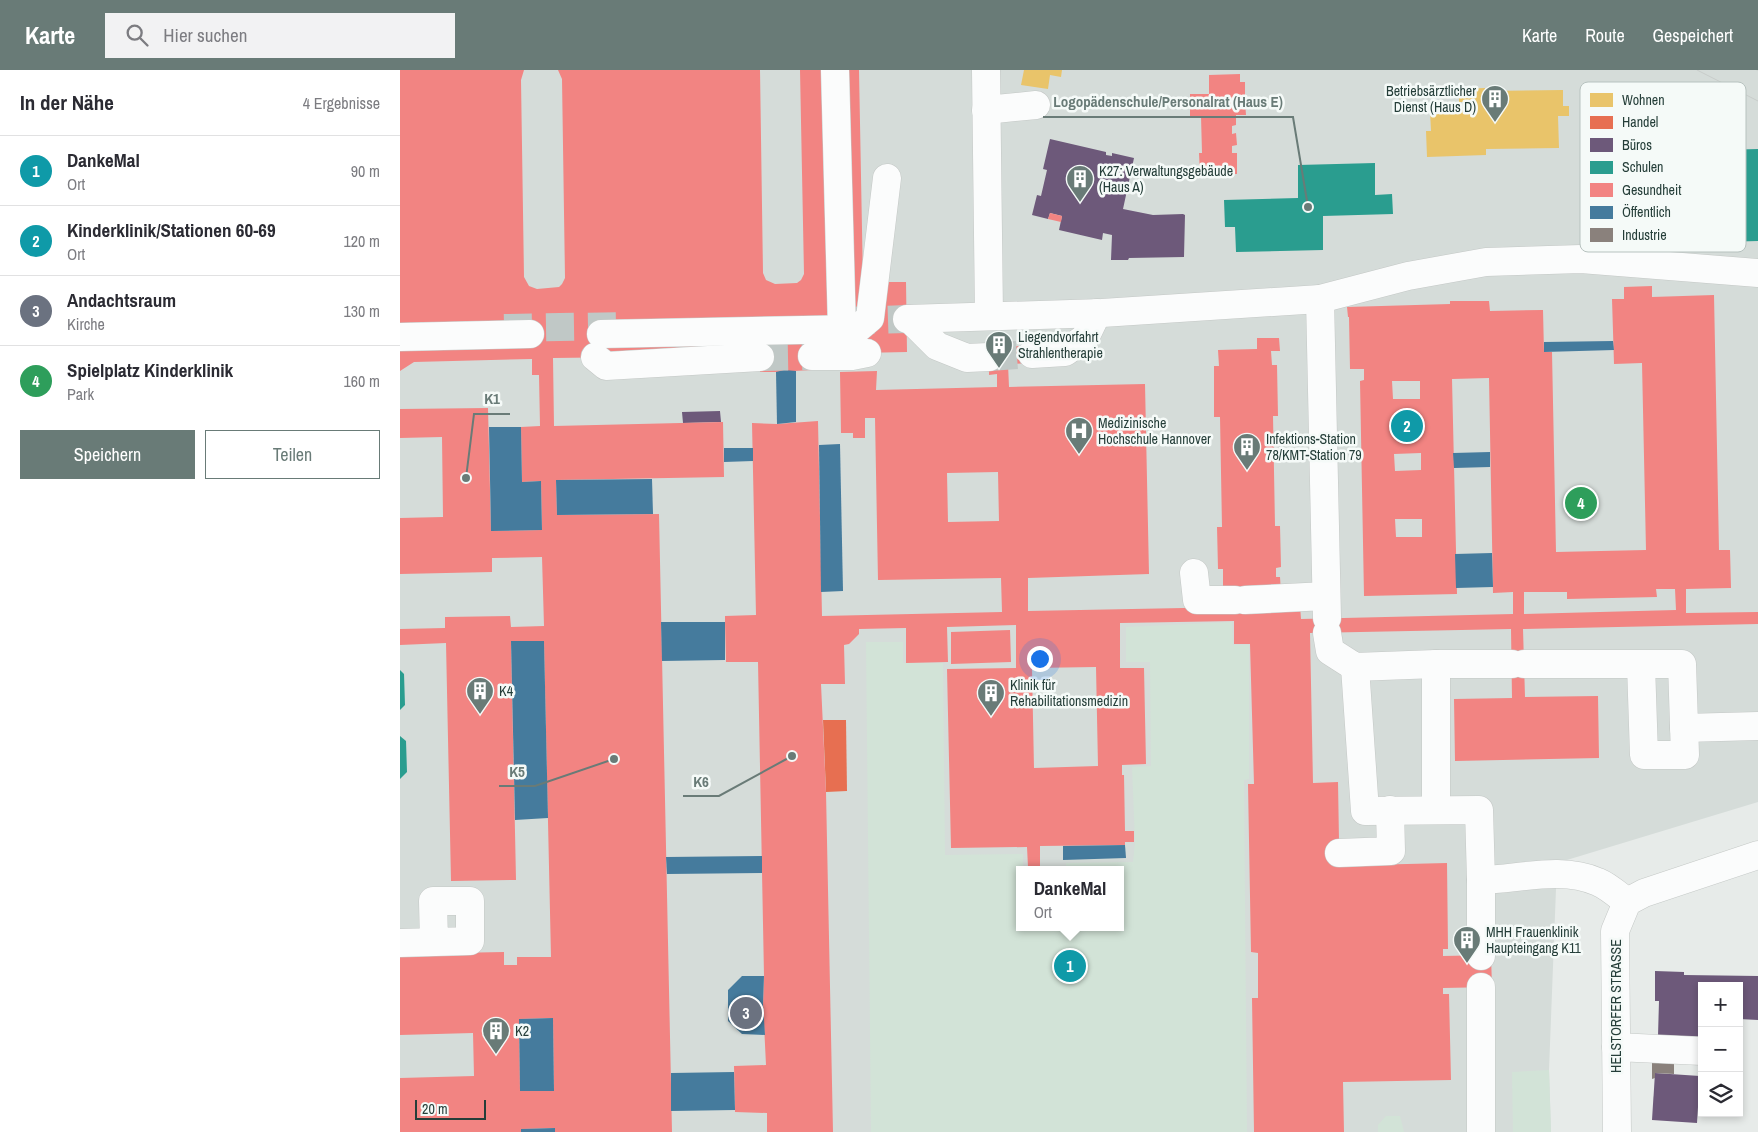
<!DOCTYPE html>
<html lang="de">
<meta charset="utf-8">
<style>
body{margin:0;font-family:"Archivo Narrow",sans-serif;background:#f2f2f3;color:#2b2b33}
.controls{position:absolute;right:15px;bottom:15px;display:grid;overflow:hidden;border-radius:0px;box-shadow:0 2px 8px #0003}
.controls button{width:45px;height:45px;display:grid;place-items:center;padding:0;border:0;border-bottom:1px solid #e1e1e2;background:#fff;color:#2b2b33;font:25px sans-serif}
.scale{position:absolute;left:15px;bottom:12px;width:71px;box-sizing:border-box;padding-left:5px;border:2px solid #253e39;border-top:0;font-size:14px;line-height:18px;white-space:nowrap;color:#253e39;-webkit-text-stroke:4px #f5faf8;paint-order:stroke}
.you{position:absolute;left:639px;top:588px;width:18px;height:18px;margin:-12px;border:4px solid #fff;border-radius:50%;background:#1a73e8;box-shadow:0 0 0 8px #1a73e833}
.badge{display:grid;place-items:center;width:32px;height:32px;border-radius:50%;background:#697b77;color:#fff;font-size:16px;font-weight:700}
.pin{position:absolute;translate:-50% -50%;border:2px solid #fff;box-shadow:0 1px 5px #0006}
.popup{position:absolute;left:616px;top:796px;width:108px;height:65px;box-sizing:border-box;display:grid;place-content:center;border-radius:0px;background:#fff;filter:drop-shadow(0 1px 4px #0005);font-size:16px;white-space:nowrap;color:#7c7c81}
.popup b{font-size:19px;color:#2b2b33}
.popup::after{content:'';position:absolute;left:50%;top:100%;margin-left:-10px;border:10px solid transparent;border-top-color:#fff}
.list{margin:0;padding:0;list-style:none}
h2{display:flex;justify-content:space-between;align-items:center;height:65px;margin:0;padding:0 20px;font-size:21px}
h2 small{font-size:16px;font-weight:400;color:#7c7c81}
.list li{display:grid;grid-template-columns:32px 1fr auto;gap:15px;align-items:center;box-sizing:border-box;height:70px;padding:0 20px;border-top:1px solid #e1e1e2}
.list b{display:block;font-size:19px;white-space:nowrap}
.list p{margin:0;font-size:16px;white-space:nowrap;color:#7c7c81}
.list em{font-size:16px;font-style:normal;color:#7c7c81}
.actions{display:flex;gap:10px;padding:15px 20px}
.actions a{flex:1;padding:11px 0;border:1px solid #697b77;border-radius:0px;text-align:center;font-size:18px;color:#697b77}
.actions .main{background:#697b77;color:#fff}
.icon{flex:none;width:28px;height:28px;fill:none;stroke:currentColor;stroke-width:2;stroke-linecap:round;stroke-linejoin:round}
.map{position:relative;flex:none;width:1358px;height:1062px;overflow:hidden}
header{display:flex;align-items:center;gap:30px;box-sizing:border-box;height:70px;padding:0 25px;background:#697b77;color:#fff}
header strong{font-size:24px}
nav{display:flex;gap:28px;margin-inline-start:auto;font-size:18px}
.search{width:350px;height:45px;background:#f2f2f3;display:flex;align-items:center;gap:12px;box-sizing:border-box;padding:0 18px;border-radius:0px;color:#7c7c81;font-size:19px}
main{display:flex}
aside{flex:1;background:#fff}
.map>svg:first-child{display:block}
</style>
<header>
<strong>Karte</strong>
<div class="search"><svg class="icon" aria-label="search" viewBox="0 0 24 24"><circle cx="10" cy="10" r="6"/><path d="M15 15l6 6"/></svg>Hier suchen</div>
<nav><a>Karte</a><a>Route</a><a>Gespeichert</a></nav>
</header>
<main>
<aside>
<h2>In der Nähe<small>4 Ergebnisse</small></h2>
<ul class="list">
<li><span class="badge" style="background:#0f9aa8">1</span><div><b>DankeMal</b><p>Ort</p></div><em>90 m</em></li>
<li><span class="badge" style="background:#0f9aa8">2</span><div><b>Kinderklinik/Stationen 60-69</b><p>Ort</p></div><em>120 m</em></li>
<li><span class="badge" style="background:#6b7280">3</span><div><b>Andachtsraum</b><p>Kirche</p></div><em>130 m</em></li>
<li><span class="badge" style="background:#2e9e5b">4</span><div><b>Spielplatz Kinderklinik</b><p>Park</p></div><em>160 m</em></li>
</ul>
<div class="actions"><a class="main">Speichern</a><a>Teilen</a></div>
</aside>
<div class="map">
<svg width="1358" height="1062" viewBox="0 0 1358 1062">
<rect width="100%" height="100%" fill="#e7ebe9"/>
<path fill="#d5dcd9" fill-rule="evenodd" d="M 0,0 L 1358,0 L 1358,732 L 1157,793 L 1149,1000 L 1151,1062 L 0,1062 ZM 620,800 L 720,800 L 720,857 L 620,857 Z"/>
<g fill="#d2e3d7">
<polygon points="832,552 833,575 849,575 849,709 844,710 847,1062 471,1062 466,572 503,572 503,593 543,593 545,785 623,784 623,800 620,800 620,857 720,857 720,800 666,800 666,793 733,792 735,772 732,697 751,696 750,592 726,592 726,557"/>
<polygon points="1149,1000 1151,1062 1113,1062 1112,1002"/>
<polygon points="986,1046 1000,1046 1004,1062 978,1062 978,1055"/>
</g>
<g fill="#e9c46a">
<polygon points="624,0 662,0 661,7 650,5 648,19 621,15"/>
<polygon points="1085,18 1085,21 1163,20 1163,36 1169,36 1169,46 1158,46 1159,78 1086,79 1086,85 1027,87 1026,61 1031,61 1030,41 1063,40 1063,32 1059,32 1059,19"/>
</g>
<polygon fill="#e76f51" points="423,650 446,650 447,721 426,722"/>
<g fill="#6d597a">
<polygon points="650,69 706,82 706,85 712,86 712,83 734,88 723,139 753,145 783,144 785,145 784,187 729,188 728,190 711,190 712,165 703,163 702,170 659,160 662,146 650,143 648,149 632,145 637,125 641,126 647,100 643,99"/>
<polygon points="320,341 321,352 283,353 282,342"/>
<polygon points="1255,901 1284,902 1284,905 1358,906 1358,950 1339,949 1339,916 1302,916 1302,967 1258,966 1259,931 1255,931"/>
<polygon points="1255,1003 1300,1006 1297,1053 1252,1050"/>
</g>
<g fill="#2a9d8f">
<polygon points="1358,79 1358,171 1211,175 1208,83"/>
<polygon points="975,93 975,125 992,124 993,144 923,146 923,180 836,182 835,157 825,157 824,130 898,128 898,95"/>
<polygon points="0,600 4,604 5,635 0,640"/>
<polygon points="0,666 6,671 7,702 0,709"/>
</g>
<g fill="#f28482" fill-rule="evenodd">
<path d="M 0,0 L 124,0 L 121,10 L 124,207 L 129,216 L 137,219 L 159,217 L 162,214 L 165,208 L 162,9 L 158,0 L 360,0 L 363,203 L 366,210 L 375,214 L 397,213 L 401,210 L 404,204 L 400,0 L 459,0 L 463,212 L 506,212 L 507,282 L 412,284 L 412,300 L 376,302 L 360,302 L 360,287 L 313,286 L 153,288 L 154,356 L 323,352 L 324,407 L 156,410 L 157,445 L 259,444 L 272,1062 L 155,1062 L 155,1058 L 121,1059 L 121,1062 L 0,1062 L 0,1008 L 74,1006 L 73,963 L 0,965 L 0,884 L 104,882 L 104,895 L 117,895 L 117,887 L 151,887 L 144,571 L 111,571 L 116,810 L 51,811 L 46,573 L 0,575 L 0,559 L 45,558 L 45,547 L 110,546 L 111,557 L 144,556 L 142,487 L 92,488 L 92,502 L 0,504 L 0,448 L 43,447 L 42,367 L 0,368 L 0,339 L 88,338 L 91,461 L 142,460 L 141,411 L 122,412 L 121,357 L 140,356 L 139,305 L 132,305 L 132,289 L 14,292 L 0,301 ZM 153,948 L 154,1021 L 120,1021 L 119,949 Z"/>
<polygon points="840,4 840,12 845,12 845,25 840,25 840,32 845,32 846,45 836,45 836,55 832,56 832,64 836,63 837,75 832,76 832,83 837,83 837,104 800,105 799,83 802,83 801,46 790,46 790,24 809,24 809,5"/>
<polygon points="650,143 662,146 661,152 648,149"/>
<path d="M 1252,216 L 1252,227 L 1314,225 L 1319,480 L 1330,480 L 1331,518 L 1286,519 L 1286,543 L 1358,542 L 1358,554 L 1123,559 L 1125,627 L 1198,626 L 1199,688 L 1055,691 L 1054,629 L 1112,628 L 1111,559 L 910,563 L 913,713 L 938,712 L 939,771 L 967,795 L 1047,793 L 1048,879 L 1043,879 L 1043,886 L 1091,885 L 1092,917 L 1043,918 L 1043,924 L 1049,924 L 1051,1010 L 943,1012 L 944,1062 L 854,1062 L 852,928 L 858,928 L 858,883 L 851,882 L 848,714 L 854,714 L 850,574 L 834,574 L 834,551 L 720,553 L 720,598 L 744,598 L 746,694 L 722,695 L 722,705 L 724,705 L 725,761 L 734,761 L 734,772 L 725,772 L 725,775 L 640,776 L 640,796 L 628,797 L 627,777 L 551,778 L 547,599 L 616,598 L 616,555 L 547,557 L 548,592 L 506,593 L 506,558 L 459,559 L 459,564 L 449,574 L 444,575 L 445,614 L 421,614 L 426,722 L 433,1062 L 367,1062 L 367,1043 L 335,1042 L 334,996 L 366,995 L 363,934 L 364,906 L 358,592 L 326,592 L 325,552 L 325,546 L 356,545 L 352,353 L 377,354 L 418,351 L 422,546 L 602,542 L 601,508 L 478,510 L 475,348 L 465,348 L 465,368 L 453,368 L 453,363 L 441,363 L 440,302 L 477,301 L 476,320 L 597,317 L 597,304 L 589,305 L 589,277 L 631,276 L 632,293 L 608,294 L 609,317 L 745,314 L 749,504 L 628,508 L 628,541 L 836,537 L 823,522 L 823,499 L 818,499 L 817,457 L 822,457 L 820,347 L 814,347 L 814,296 L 819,296 L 818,280 L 857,279 L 857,268 L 879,268 L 880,281 L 871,281 L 872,295 L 877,295 L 878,346 L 873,346 L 875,456 L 880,456 L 881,497 L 876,498 L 876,507 L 880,507 L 881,522 L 900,535 L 901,549 L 1113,544 L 1113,522 L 1093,523 L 1089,308 L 1052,309 L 1057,524 L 964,526 L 960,311 L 964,310 L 964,299 L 950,299 L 949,247 L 948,247 L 947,237 L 1050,234 L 1050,231 L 1089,231 L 1090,241 L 1143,240 L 1144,282 L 1152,282 L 1156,482 L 1246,480 L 1242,293 L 1214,294 L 1212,229 L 1224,229 L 1224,217 ZM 992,311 L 1020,311 L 1020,329 L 993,329 ZM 1021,383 L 1021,400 L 995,401 L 994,384 ZM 598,402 L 599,451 L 548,452 L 547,403 ZM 995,449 L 1022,449 L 1022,467 L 996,467 ZM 1256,519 L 1275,519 L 1276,540 L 1124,544 L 1124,522 L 1167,522 L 1167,529 L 1257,527 ZM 696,597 L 698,696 L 634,698 L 632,598 Z"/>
<polygon points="610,560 611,592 551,594 551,562"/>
</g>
<g fill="#457b9d">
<polygon points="1213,271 1214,280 1144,282 1144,272"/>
<polygon points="384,300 396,301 396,352 377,354 376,302"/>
<polygon points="89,357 121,357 122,412 141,411 142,460 91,461"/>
<polygon points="440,374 443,521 421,522 419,375"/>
<polygon points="324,378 353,378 353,391 324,392"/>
<polygon points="1090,382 1090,397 1054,398 1053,383"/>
<polygon points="252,409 253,444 157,445 156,410"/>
<polygon points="1092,483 1093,517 1056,518 1055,484"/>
<polygon points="261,552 325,552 325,590 262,591"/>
<polygon points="111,571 144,571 148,748 115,750"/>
<polygon points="725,775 726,788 663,790 663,776"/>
<polygon points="362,786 362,803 267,804 266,787"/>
<polygon points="342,906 364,906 363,934 365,965 342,964 328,951 328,920"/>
<polygon points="153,948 154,1021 120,1021 119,949"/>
<polygon points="334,1002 335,1040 271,1041 271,1003"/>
<polygon points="155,1058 155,1062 121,1062 121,1059"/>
</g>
<polygon fill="#8a817c" points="1252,985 1274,986 1274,1004 1255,1003 1255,1008 1252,1009"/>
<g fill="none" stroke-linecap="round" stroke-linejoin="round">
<g stroke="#c0c8c6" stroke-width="28" stroke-dasharray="28 14" stroke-linecap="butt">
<polyline points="446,251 507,249"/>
<polyline points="104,258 226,256"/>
<polyline points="360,287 412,286"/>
<polyline points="589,287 632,284"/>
</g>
<defs>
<g id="minor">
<polyline points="435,0 442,260"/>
<polyline points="586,0 589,245"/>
<polyline points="586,40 636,35"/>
<polyline points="920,229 927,548"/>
<polyline points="507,249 702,243 920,229 1008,206 1086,192 1181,189 1358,203"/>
<polyline points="510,249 537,276 567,288 589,287"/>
<polyline points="201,264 457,259 470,248 487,108"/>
<polyline points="0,267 130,264"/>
<polyline points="632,284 665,282 685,268 697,243"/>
<polyline points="412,286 452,286 467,283"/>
<polyline points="195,287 206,296 360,287"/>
<polyline points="794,503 797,530 835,530"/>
<polyline points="845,530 926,526"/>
<polyline points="927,563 930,581 955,597 1036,594 1112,594"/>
<polyline points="1036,594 1036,740"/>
<polyline points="1124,594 1282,594 1285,685 1244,685 1241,595"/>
<polyline points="955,597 965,741 1079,740 1081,810 1081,886"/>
<polyline points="1284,658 1358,656"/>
<polyline points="939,783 991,781 990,740"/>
<path d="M 1081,810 C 1120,809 1161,796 1198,812 C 1208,816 1218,825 1227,832"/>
<polyline points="0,873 70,871 70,831 33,831 34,872"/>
<polyline points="1081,917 1081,1062"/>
<polyline points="1216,977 1302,981"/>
<polyline points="1217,1062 1215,861 1227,832 1244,823 1358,785"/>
</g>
</defs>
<use href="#minor" stroke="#c4c8c6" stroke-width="29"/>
<use href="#minor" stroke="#fbfcfc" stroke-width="28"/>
<g stroke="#c8ccca" stroke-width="1">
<polyline points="1297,0 1358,31"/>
<polyline points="1357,0 1358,0"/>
</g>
</g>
<defs>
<symbol id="building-pin" viewBox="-11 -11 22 30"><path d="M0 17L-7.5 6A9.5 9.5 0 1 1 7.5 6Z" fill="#697b77" stroke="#f5faf8"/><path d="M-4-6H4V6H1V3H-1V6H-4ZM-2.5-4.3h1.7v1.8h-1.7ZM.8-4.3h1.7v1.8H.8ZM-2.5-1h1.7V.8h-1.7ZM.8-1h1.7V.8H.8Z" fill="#fff"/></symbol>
<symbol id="hospital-pin" viewBox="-11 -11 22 30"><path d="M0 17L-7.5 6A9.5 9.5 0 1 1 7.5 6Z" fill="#697b77" stroke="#f5faf8"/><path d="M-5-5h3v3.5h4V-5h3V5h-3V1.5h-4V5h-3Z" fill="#fff"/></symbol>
</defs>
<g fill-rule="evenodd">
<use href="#building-pin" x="1079" y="13" width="32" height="43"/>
<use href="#building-pin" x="664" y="93" width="32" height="43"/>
<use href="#building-pin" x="583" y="259" width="32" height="43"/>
<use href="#hospital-pin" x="663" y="345" width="32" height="43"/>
<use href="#building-pin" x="831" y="361" width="32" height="43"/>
<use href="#building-pin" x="64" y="605" width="32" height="43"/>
<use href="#building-pin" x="575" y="607" width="32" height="43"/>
<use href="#building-pin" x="1051" y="854" width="32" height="43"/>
<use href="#building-pin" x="80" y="945" width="32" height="43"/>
</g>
<g text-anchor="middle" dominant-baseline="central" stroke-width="5" stroke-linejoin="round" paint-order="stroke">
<g font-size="14" fill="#253e39" stroke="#f5faf8" text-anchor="start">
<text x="1076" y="21" text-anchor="end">Betriebsärztlicher<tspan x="1076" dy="16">Dienst (Haus D)</tspan></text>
<text x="699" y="101">K27: Verwaltungsgebäude<tspan x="699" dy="16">(Haus A)</tspan></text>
<text x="618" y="267">Liegendvorfahrt<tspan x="618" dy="16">Strahlentherapie</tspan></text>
<text x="698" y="353">Medizinische<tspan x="698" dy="16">Hochschule Hannover</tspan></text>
<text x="866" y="369">Infektions-Station<tspan x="866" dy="16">78/KMT-Station 79</tspan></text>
<text x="610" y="615">Klinik für<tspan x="610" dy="16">Rehabilitationsmedizin</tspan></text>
<text x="99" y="621">K4</text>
<text x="1086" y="862">MHH Frauenklinik<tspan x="1086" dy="16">Haupteingang K11</tspan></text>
<text x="115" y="961">K2</text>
</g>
<g font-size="14" fill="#253e39" stroke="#f5faf8">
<text transform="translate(1216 936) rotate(-90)">HELSTORFER STRASSE</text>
</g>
</g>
<rect x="1180" y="12" width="166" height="170" rx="8" fill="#f5faf8" stroke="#b7c2bf" stroke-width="1"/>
<rect x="1190" y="23" width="23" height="14" fill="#e9c46a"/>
<rect x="1190" y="46" width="23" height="13" fill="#e76f51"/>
<rect x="1190" y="68" width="23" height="14" fill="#6d597a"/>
<rect x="1190" y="91" width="23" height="13" fill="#2a9d8f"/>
<rect x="1190" y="113" width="23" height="14" fill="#f28482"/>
<rect x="1190" y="136" width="23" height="13" fill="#457b9d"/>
<rect x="1190" y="158" width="23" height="14" fill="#8a817c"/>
<g font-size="14" fill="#253e39">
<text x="1222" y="35">Wohnen</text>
<text x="1222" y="57">Handel</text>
<text x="1222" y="80">Büros</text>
<text x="1222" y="102">Schulen</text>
<text x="1222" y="125">Gesundheit</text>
<text x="1222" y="147">Öffentlich</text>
<text x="1222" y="170">Industrie</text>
</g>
<path fill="none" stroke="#697b77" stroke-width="2" d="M908 137L893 47H643M66 408L74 344H110M214 689L135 716H99M392 686L319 726H283"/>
<g fill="#697b77" stroke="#f5faf8" stroke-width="2">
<circle cx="908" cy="137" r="5"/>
<circle cx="66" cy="408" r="5"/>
<circle cx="214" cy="689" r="5"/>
<circle cx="392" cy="686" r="5"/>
</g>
<g font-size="15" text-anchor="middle" font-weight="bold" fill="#697b77" stroke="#f5faf8" stroke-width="5" stroke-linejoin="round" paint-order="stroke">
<text x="768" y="37">Logopädenschule/Personalrat (Haus E)</text>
<text x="92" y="334">K1</text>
<text x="117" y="707">K5</text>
<text x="301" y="717">K6</text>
</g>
</svg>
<div class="controls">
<button>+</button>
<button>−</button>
<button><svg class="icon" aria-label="layers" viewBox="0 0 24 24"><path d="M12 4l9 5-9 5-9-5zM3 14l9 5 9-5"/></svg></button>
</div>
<div class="scale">20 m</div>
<div class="you"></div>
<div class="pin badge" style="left:670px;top:896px;background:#0f9aa8">1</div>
<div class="popup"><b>DankeMal</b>Ort</div>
<div class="pin badge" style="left:1007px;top:356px;background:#0f9aa8">2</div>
<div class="pin badge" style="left:346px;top:943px;background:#6b7280">3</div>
<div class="pin badge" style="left:1181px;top:433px;background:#2e9e5b">4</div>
</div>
</main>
